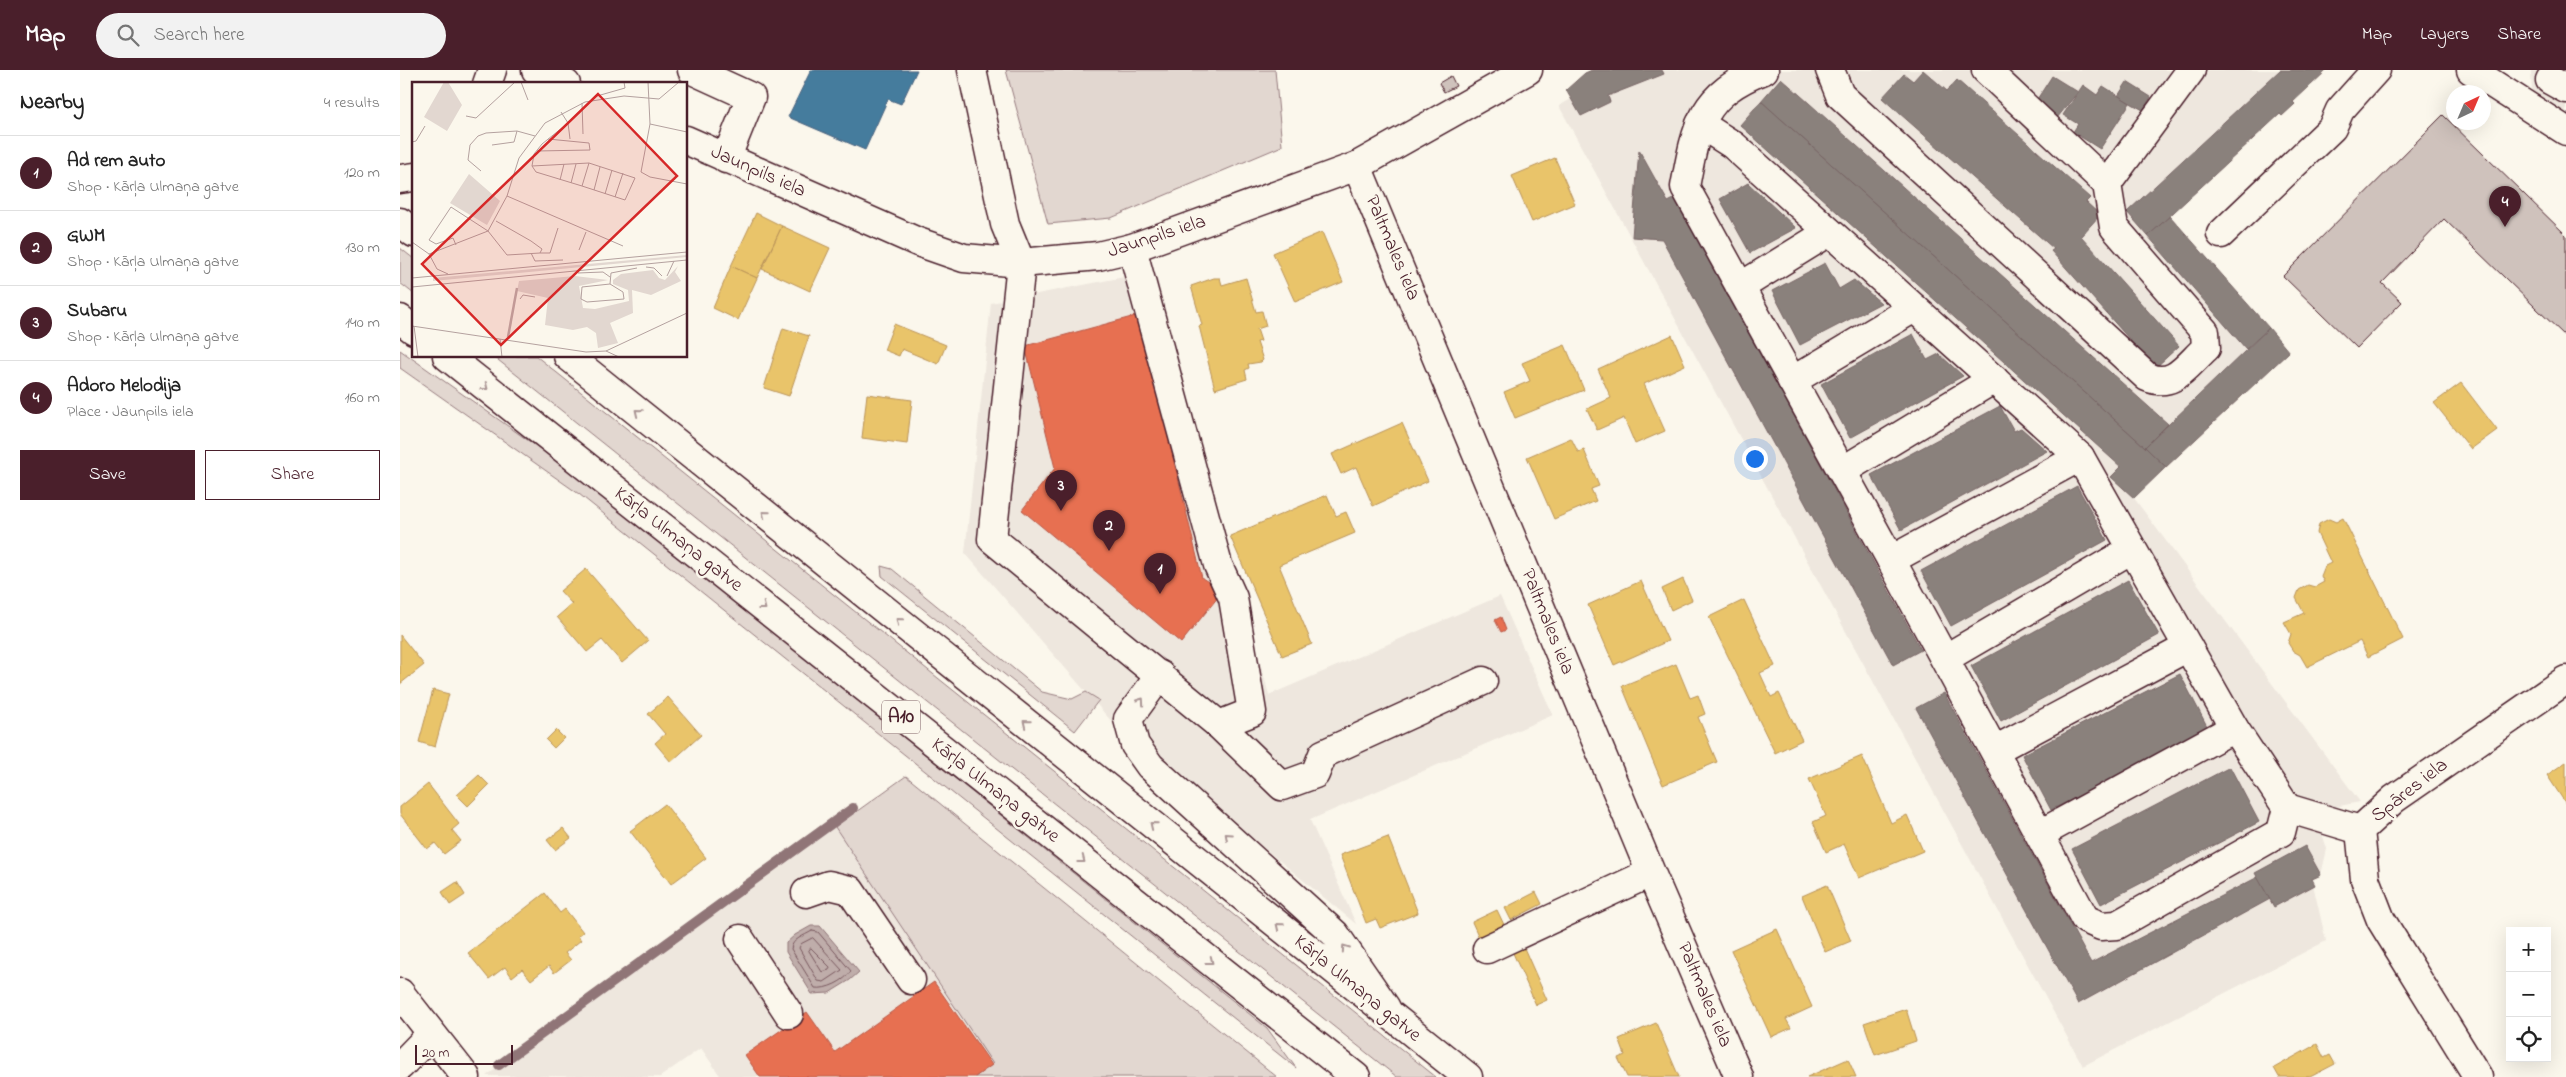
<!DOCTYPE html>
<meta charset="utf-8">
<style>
body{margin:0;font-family:"Indie Flower",sans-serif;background:#f2f2f2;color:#222}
.controls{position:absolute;right:15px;bottom:15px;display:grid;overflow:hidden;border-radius:0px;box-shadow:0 5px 20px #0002}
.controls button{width:45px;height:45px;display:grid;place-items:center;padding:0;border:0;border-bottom:1px solid #e0e0e0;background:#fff;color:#222;font:25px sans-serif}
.compass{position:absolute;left:2046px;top:15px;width:45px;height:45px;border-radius:50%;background:#fff;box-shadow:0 5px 20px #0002;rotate:44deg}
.scale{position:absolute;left:15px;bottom:12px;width:98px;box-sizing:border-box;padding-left:5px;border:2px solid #4a1f2b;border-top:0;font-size:14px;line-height:18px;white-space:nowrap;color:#4a1f2b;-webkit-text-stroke:4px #fbf7ec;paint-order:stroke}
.you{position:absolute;left:1354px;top:388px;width:18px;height:18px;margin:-12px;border:4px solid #fff;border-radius:50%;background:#1a73e8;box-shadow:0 0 0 8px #1a73e833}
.badge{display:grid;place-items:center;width:32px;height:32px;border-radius:50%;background:#4a1f2b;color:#fff;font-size:16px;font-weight:700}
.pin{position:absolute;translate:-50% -41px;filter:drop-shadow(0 1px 2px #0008)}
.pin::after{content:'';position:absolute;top:26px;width:18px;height:15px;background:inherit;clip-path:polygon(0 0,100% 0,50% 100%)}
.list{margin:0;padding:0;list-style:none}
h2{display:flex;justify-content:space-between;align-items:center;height:65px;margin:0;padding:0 20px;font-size:21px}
h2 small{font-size:16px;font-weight:400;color:#767676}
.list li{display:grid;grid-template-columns:32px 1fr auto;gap:15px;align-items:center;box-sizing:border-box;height:75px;padding:0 20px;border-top:1px solid #e0e0e0}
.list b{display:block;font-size:19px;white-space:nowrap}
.list p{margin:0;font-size:16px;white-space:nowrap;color:#767676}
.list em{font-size:16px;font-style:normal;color:#767676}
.actions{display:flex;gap:10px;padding:15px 20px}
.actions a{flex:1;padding:11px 0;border:1px solid #4a1f2b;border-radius:0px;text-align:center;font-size:18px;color:#4a1f2b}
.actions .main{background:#4a1f2b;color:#fff}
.icon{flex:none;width:28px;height:28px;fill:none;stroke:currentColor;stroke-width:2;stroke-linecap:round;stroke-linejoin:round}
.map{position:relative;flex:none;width:2166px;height:1007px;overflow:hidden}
header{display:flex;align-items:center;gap:30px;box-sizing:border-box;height:70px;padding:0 25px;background:#4a1f2b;color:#fff}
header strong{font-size:24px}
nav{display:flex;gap:28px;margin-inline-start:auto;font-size:18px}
.search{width:350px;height:45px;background:#f2f2f2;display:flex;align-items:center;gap:12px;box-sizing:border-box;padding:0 18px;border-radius:28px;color:#767676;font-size:19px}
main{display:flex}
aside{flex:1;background:#fff}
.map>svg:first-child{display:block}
</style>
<header>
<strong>Map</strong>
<div class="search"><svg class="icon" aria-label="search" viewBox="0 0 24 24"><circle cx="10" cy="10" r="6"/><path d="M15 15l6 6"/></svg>Search here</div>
<nav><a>Map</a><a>Layers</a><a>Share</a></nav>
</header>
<main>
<aside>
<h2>Nearby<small>4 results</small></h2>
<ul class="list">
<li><span class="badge">1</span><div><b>Ad rem auto</b><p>Shop · Kārļa Ulmaņa gatve</p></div><em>120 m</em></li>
<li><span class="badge">2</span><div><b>GWM</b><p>Shop · Kārļa Ulmaņa gatve</p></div><em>130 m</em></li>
<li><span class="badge">3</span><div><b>Subaru</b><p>Shop · Kārļa Ulmaņa gatve</p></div><em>140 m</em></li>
<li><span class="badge">4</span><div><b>Adoro Melodija</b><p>Place · Jaunpils iela</p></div><em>160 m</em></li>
</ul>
<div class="actions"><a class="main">Save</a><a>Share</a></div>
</aside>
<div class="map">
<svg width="2166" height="1007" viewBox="0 0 2166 1007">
<rect width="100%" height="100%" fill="#fbf7ec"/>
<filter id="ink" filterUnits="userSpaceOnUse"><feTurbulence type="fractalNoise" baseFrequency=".02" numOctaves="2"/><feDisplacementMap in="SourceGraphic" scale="10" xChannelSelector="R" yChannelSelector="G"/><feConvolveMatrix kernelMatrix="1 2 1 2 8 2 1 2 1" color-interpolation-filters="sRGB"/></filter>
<g filter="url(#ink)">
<g fill="#eee7de">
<polygon points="1192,0 1927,0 1893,32 1895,34 1882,46 1880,44 1770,146 1889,282 1734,428 1960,732 1929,738 1920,757 1927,779 1921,805 1912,810 1926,871 1683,996 1159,36 1171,29 1166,20 1185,3"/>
<polygon points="2131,0 2166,0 2166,44 2132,24"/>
<polygon points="755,201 869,625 1100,526 1153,645 910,750 956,854 713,653 565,483 591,233"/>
<polygon points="435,757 593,994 575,1007 321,1007 301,978 260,1007 86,1006"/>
</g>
<g fill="#e2d7d0" stroke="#967b7e">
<polygon points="606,0 875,0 882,76 711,148 648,154"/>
<polygon points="0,178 14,189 14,224 0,213"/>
<polygon points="0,280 163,395 867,958 896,998 179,424 0,298"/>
<polygon points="93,286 136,286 1036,1007 997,1007"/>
<polygon points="481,496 492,499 642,622 672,629 686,622 699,630 675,661 482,506"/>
<polygon points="506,706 877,1007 575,1007 593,994 435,757"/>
</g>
<polygon fill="#bfadaa" stroke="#907477" points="411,856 420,856 459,902 450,910 429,923 412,924 386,882 386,873 395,865"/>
<g fill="#e9c46a" stroke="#b99257">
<polygon points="1155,88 1175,134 1132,152 1112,106"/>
<polygon points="356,143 382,156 357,208 331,196"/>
<polygon points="382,156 430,178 410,221 362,199"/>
<polygon points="922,162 943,212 895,232 873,183"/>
<polygon points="331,196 357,208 338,250 313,238"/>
<polygon points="814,208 820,208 822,215 846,208 856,242 862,241 866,256 857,259 861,271 857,272 863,290 861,292 848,294 849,298 845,300 847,309 815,319 799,256 802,255 791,216"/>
<polygon points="494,254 546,275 538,294 502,279 499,286 484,280"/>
<polygon points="383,258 409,266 389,326 364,318"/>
<polygon points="1272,265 1285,295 1244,314 1265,361 1235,374 1224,348 1197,360 1187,339 1211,328 1198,299"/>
<polygon points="1165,275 1184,320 1115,348 1104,322 1130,311 1122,293"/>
<polygon points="2061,313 2097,360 2071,379 2034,333"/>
<polygon points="467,324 512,330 507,374 462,368"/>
<polygon points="1002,353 1028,411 973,436 956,397 941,404 932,384"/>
<polygon points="1171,368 1178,382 1184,380 1199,416 1191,419 1196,431 1154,449 1127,387"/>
<polygon points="927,425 936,446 946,442 955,463 879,495 912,574 882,586 830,466"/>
<polygon points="1943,448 2003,569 1968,587 1960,571 1907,597 1900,585 1893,581 1888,573 1891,564 1884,552 1904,543 1896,528 1899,520 1908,515 1915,517 1924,512 1921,506 1925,496 1931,493 1917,463 1919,454 1929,449 1936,452"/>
<polygon points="186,499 248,571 222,593 202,570 187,582 157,547 172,534 160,521"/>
<polygon points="1283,509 1292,530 1271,540 1262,519"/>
<polygon points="1241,511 1268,571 1214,595 1188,535"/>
<polygon points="1344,530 1375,596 1360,603 1371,627 1379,623 1402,670 1375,683 1309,547"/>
<polygon points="0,565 24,595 0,614"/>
<polygon points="1276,594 1290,628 1298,625 1305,644 1298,647 1317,692 1263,715 1222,616"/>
<polygon points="33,620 49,624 35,677 19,672"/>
<polygon points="268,627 301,665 271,692 255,673 265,664 248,644"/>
<polygon points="156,660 164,668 154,678 146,670"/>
<polygon points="1462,686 1491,753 1507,745 1523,781 1459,808 1444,774 1426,782 1413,752 1426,746 1409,709"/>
<polygon points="2166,692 2166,734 2147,705"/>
<polygon points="79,705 89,715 68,736 57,725"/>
<polygon points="28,714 59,754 52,760 61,771 44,784 35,773 27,779 0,744 0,737"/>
<polygon points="265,734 306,788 271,814 230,761"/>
<polygon points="163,758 171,768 155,780 147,770"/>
<polygon points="988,767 1018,843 980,858 976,849 966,853 940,785"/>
<polygon points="57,812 65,825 50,835 42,822"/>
<polygon points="1427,815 1451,871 1425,882 1402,826"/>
<polygon points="1136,822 1142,834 1111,850 1105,838"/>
<polygon points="145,823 160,843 165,839 183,862 178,866 181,870 165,883 171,890 154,903 149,896 131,910 122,899 112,907 105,897 89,909 68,883"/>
<polygon points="1097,840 1107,861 1081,872 1072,852"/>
<polygon points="1377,859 1412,937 1386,949 1391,958 1371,967 1331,880"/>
<polygon points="1124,878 1147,930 1136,935 1113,883"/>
<polygon points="1506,939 1516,971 1475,985 1464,953"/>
<polygon points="1256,953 1279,1007 1227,1007 1218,988 1225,985 1219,969"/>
<polygon points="1917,974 1924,988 1930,985 1935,994 1910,1007 1879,1007 1874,998"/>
<polygon points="1448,989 1456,1007 1407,1007"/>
</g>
<g fill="#e76f51" stroke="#b85746">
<polygon points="739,245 802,508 823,521 781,573 622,440 655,398 625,276"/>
<polygon points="1101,547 1106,560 1101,562 1095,550"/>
<polygon points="534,912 592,995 575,1007 360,1007 345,985 407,942 435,982"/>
</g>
<polygon fill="#457b9d" stroke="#465f7b" points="411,0 517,0 501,34 488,29 465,80 388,47"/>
<g fill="#8a817c" stroke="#776464">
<polygon points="1192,0 1262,0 1264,4 1208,26 1210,32 1181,46 1166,20 1185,3"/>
<polygon points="1523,0 1547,21 1557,10 1690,128 1686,132 1700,145 1681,166 1779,276 1755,298 1651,181 1654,179 1482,28 1504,4 1513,11"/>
<polygon points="1880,0 1927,0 1893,32 1895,34 1882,46 1880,44 1748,166 1727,142"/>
<polygon points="1652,6 1678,22 1657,48 1634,34"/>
<polygon points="1381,8 1768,354 1745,377 1361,31"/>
<polygon points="1727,12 1751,27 1743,40 1718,26"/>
<polygon points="1683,15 1697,25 1703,16 1730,33 1700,79 1673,62 1678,54 1663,45"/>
<polygon points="1361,31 1745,377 1766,397 1734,428 1711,407 1721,397 1340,55"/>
<polygon points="1239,80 1268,132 1276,128 1521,580 1493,595 1262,169 1232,167"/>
<polygon points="1348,113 1396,158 1350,183 1320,129"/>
<polygon points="1770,146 1869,258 1846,279 1748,166"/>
<polygon points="1425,193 1439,219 1454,210 1481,233 1400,275 1372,221"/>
<polygon points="1869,258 1889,282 1766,397 1745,377"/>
<polygon points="1513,264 1527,290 1539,284 1563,306 1450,368 1421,314"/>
<polygon points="1600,336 1614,361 1621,358 1647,381 1501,460 1471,405"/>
<polygon points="1677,416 1707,470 1551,556 1521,501"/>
<polygon points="1728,510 1759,565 1601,651 1571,596"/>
<polygon points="1780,604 1809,660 1651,740 1622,685"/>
<polygon points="1544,623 1691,893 1858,807 1870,829 1678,934 1516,638"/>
<polygon points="1830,697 1859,752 1701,834 1672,779"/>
<polygon points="1905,776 1921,805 1912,809 1915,815 1874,837 1855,803"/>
</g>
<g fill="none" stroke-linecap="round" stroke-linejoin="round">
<g stroke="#79585e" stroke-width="1">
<path d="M 412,861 L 418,862 L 451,901 C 445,911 426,920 415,918 L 391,879 C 392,869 404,866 412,861 Z"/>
<polygon points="413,868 442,900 424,912 418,911 399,878 401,874"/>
<polygon points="411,878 430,897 429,900 422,902 409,881"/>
</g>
<polyline stroke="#907477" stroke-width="10" points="99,995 453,738"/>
</g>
<g fill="#cfc2bc" stroke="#4a1f2b">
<polygon points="1051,6 1056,16 1044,22 1039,13"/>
<polygon points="2043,45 2166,165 2166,267 2044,149 1982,213 2002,232 1957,278 1883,206"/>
</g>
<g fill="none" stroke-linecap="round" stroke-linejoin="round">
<defs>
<g id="minor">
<polyline points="136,0 166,14"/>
<polyline points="292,0 351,27 326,89"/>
<polyline points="572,0 605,154 621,193 592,469 819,655 852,642 833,528 818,495 732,178"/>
<path d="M 1364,0 C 1301,24 1296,57 1285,117 L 1491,490 L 1680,387"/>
<path d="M 1430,0 L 1440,25 L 1747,307 C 1774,319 1787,295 1806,278 L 1805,262 L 1714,157 L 1707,114 L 1586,0"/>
<polyline points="2071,0 2166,61"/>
<polyline points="2150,10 2166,19"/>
<polyline points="87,14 92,0"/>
<polyline points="1300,54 1333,75 1680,387 1834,658 1887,738 1881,762 1717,855 1701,856 1685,849 1491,490"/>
<polyline points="286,70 518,172 564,188 621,193 698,186 732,178 957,96 1128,0"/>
<polyline points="957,96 1251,803 1339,1007"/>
<polyline points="0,109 14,107"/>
<polyline points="1707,114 1791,0"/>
<polyline points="1821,164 1932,58 1940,40 1976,0"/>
<polyline points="1340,217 1429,162"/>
<polyline points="1392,311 1514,238"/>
<polyline points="1442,401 1594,309"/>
<polyline points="1546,588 1732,479"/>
<polyline points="760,605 728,649 735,675 750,696 935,864 986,938"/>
<polyline points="819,655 882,716 915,704 923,684 1083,611"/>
<polyline points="1595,680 1788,577"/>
<polyline points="1887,738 1960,760"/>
<polyline points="1640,764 1834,658"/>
<polyline points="406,823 429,815 450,820 511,910"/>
<polyline points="340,869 389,944"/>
<polyline points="1087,879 1237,809"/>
<polyline points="0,923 66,1007"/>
<polyline points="0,996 31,964"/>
<polyline points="2078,1007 1981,850 1965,809 1960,760 1994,729 2166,610"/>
</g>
<g id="highway">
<polyline points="0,152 14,163"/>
<polyline points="0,249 14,260"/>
<polyline points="47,286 956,1007"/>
<polyline points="168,286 1068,1007"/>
</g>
</defs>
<use href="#minor" stroke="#4a1f2b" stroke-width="31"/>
<use href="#highway" stroke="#4a1f2b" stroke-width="31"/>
<use href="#minor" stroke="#fbf7ec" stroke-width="28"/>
<use href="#highway" stroke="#fbf7ec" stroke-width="28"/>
</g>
<defs><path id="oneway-chevron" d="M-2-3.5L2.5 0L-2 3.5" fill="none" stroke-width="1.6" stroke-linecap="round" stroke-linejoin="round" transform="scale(1.25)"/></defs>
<g stroke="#ab9695">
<use href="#oneway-chevron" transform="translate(85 317) rotate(38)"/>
<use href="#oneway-chevron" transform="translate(238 342) rotate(-141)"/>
<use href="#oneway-chevron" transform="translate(365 444) rotate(-141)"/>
<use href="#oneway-chevron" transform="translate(363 537) rotate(38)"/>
<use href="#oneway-chevron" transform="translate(499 551) rotate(-141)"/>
<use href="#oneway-chevron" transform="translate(741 631) rotate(-55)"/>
<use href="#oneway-chevron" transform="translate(626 653) rotate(-141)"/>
<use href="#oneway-chevron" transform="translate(753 755) rotate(-141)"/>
<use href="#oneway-chevron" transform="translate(828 766) rotate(-138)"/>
<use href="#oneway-chevron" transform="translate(682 790) rotate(38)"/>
<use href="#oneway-chevron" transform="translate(879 856) rotate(-141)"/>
<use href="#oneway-chevron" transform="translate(945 878) rotate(-125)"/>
<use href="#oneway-chevron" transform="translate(810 891) rotate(38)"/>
</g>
</g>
<g text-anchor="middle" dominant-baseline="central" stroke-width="5" stroke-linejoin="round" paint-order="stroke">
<rect fill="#fbf7ec" stroke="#7f6065" stroke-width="1" x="482" y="630.5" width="38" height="33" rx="4"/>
<g font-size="19" font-weight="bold" fill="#4a1f2b">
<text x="501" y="647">A10</text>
</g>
<g font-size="20" fill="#4a1f2b" stroke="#fbf7ec">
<text transform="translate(358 102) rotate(24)">Jaunpils iela</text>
<text transform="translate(757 167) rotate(-18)">Jaunpils iela</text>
<text transform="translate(992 178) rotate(67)">Paltmales iela</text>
<text transform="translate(278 470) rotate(38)">Kārļa Ulmaņa gatve</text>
<text transform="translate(1147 552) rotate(68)">Paltmales iela</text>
<text transform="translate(595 721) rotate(38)">Kārļa Ulmaņa gatve</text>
<text transform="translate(2010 721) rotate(-38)">Spāres iela</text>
<text transform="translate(957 919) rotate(39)">Kārļa Ulmaņa gatve</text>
<text transform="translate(1304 925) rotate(67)">Paltmales iela</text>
</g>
</g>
<g transform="translate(12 12)">
<rect width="275" height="275" fill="#fbf7ec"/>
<path d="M 32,0 L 36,0 L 50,23 L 35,49 L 12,35 ZM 57,92 L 88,119 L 75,143 L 38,121 ZM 275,173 L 275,175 L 21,199 L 21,196 ZM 266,184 L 263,190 L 269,199 L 239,213 L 220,208 L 221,231 L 198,241 L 206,261 L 186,266 L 184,251 L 175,245 L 161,248 L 133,243 L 136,216 L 105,209 L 107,199 L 163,194 L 196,198 L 167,204 L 171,226 L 183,227 L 217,219 L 216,208 L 201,202 L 201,198 L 209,192 L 241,188 L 247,196 L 253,198 Z" fill="#e2d7d0"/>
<path fill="none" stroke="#bfadaa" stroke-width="2.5" d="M 96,255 L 105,206"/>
<path fill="none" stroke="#b4a19f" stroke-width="1" d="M 109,0 L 116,18M 236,0 L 238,42 L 229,90 L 238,95 L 275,102M 185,14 L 213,6 L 212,0M 170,21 L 171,52M 149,30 L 156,41 L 158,57M 54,34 L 64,36 L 103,0M 156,41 L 130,62 L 122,72 L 120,84 L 124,90 L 170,104 L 177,81M 238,42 L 275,50M 0,60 L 4,59 L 13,44M 80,63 L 102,60 L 105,49M 125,69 L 178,68 L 177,61 L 136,57M 120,84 L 177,81 L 223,96 L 213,118 L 170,104M 69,89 L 56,78 L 58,63 L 66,54 L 74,51 L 105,49 L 123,54M 148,98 L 152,82M 159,101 L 164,82M 182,108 L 188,85M 193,112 L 200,88M 95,114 L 211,164M 203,115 L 211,91M 0,160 L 17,172M 44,163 L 41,156 L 24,162 L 17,158 L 39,125 L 76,149 L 95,173 L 128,171 L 130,167 L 119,159 L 84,139M 167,168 L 174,150M 119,171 L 123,179 L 151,178M 128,171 L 138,171 L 146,146M 234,185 L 242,186 L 250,194M 166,191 L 191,190 L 198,195M 36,192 L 25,187 L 17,172 L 76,149 L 95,114 L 107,76 L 133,41 L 173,20 L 212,14 L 247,17 L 267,0M 255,194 L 262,179M 0,196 L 275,170M 198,202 L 170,205 L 169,217 L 175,220 L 212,217 L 211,210 L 198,202 L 199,191 L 225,186M 0,205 L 275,178M 108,217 L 111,213 L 123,215M 0,244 L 174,270 L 194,269 L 207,275M 2,244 L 6,275M 88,257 L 90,275M 194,269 L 275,231"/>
<path fill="#d62828" fill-opacity="0.15" stroke="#d62828" stroke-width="2.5" d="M 186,12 L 265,94 L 89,263 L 10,182 Z"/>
<rect width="275" height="275" fill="none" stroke="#4a1f2b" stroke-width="2.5"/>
</g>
</svg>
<div class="controls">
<button>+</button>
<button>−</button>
<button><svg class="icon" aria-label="locate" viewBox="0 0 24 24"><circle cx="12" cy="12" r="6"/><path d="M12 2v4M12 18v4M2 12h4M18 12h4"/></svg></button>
</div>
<svg class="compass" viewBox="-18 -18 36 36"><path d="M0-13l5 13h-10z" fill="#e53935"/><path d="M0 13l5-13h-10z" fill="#767676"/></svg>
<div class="scale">20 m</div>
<div class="you"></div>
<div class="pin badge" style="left:760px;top:524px">1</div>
<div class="pin badge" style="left:709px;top:481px">2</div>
<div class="pin badge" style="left:661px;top:441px">3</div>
<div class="pin badge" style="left:2105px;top:157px">4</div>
</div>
</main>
